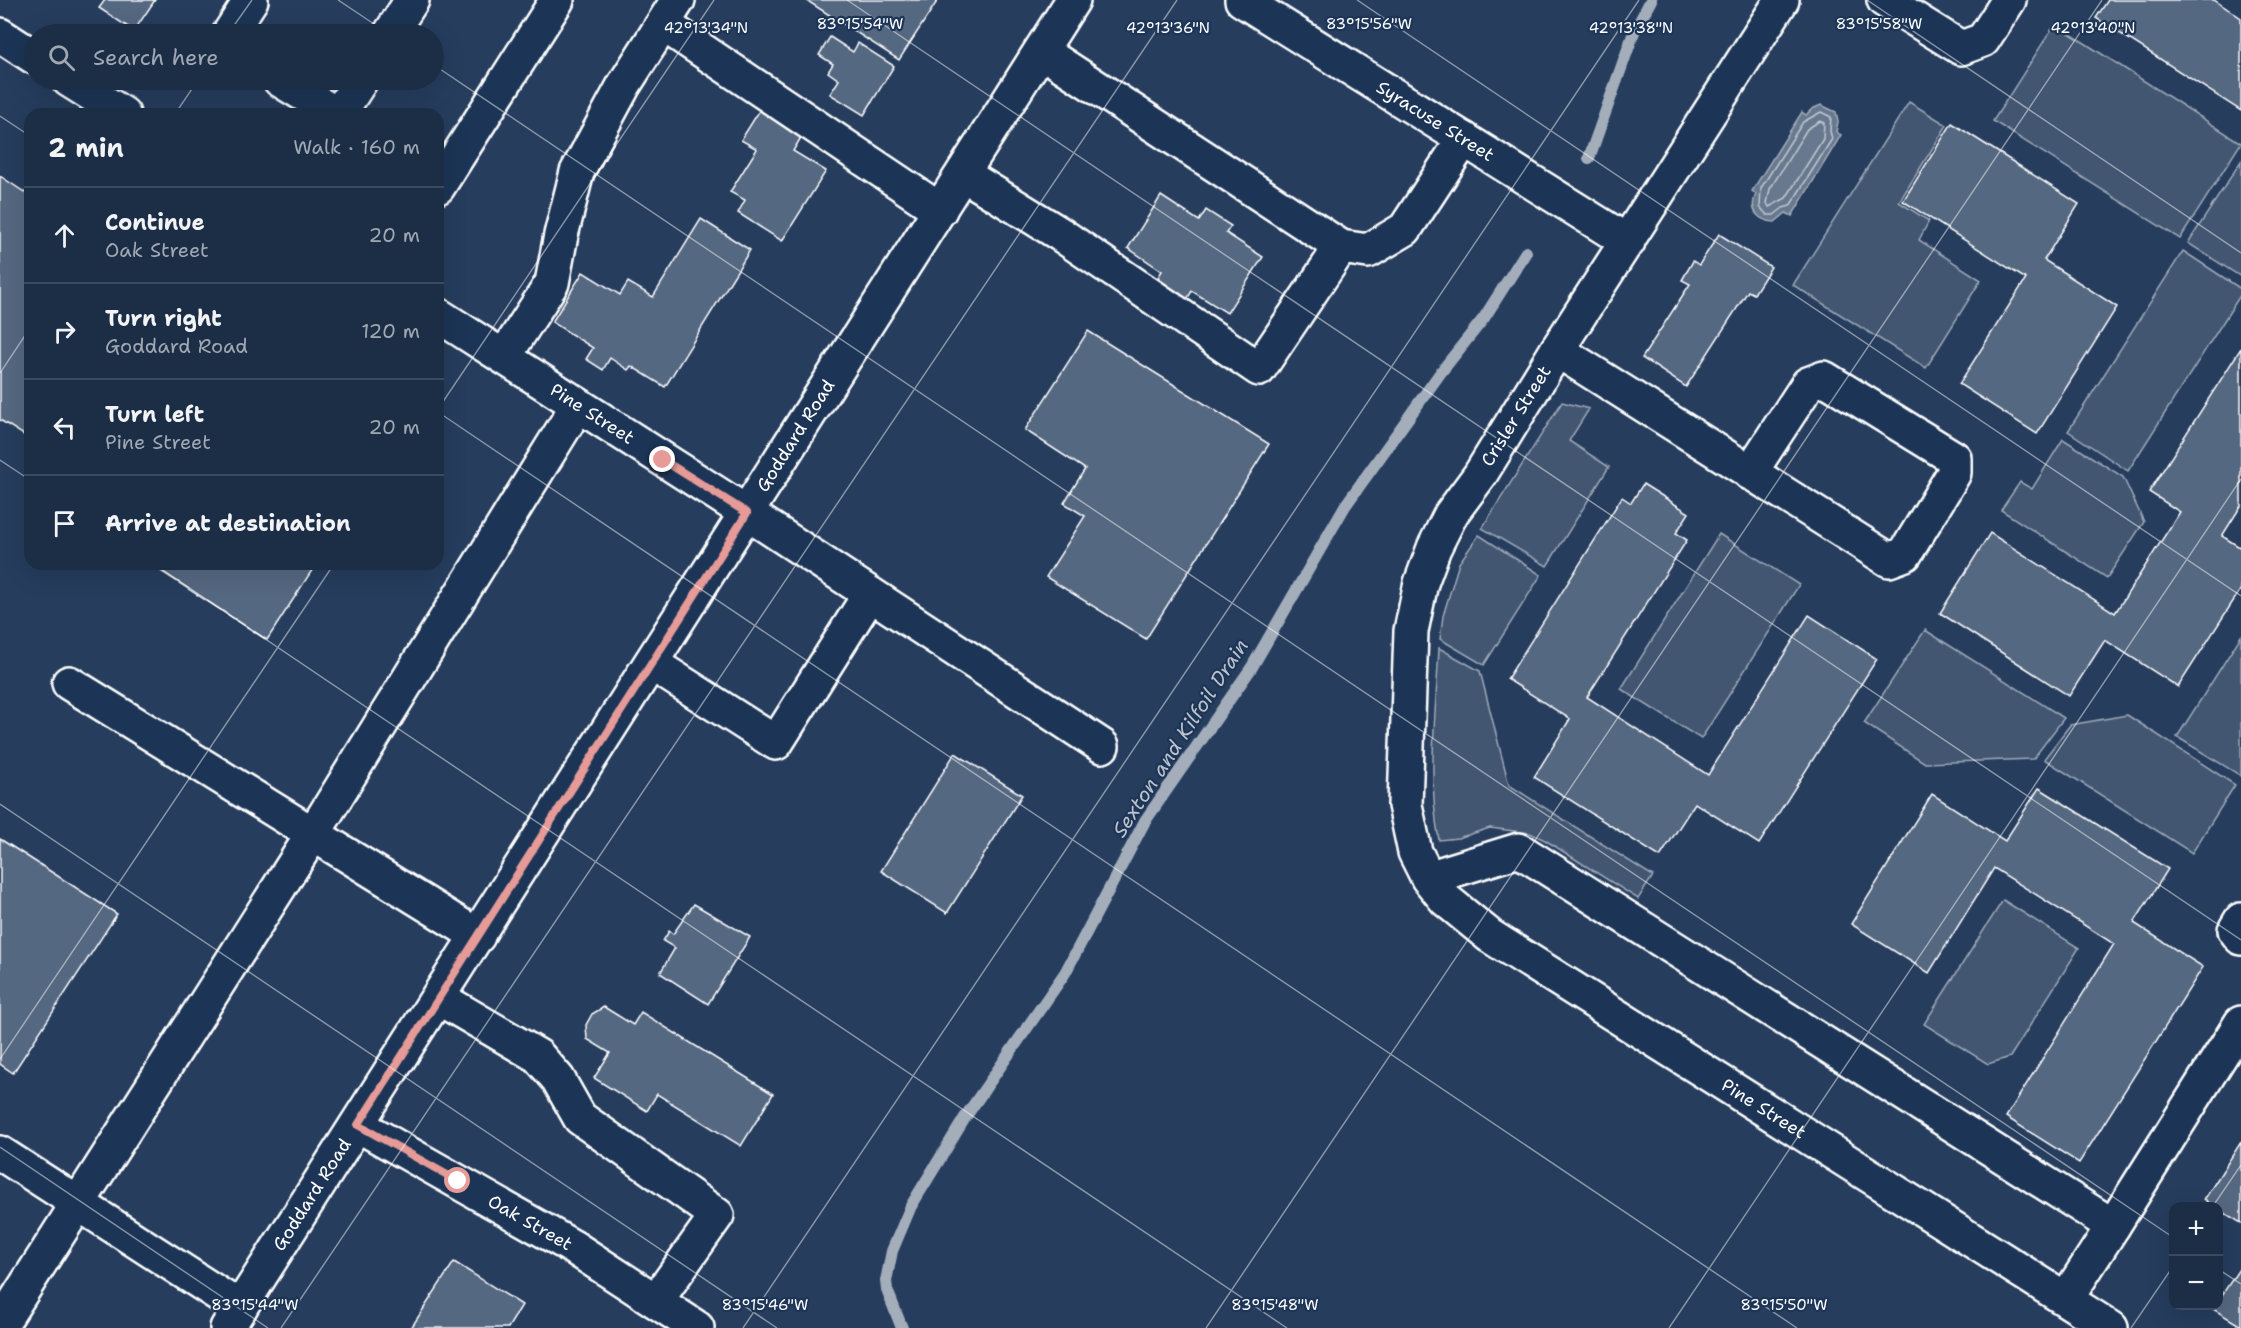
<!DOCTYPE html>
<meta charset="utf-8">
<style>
body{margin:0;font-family:"Shantell Sans",sans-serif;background:#25364d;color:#f1f3f6}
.controls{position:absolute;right:18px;bottom:18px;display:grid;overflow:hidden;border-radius:12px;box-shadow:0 6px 24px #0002}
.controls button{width:54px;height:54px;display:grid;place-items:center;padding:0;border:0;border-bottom:2px solid #3a4a5f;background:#1c2e46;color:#f1f3f6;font:30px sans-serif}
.stop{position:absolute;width:18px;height:18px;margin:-14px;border:4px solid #e69b98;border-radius:50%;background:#fff}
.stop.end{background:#e69b98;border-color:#fff;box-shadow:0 2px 6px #0008}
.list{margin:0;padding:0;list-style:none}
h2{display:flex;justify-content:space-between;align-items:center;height:78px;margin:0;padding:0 24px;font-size:26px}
h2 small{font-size:20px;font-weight:400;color:#a0a8b3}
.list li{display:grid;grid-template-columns:39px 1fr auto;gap:18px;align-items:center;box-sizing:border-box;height:96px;padding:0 24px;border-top:2px solid #3a4a5f}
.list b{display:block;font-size:22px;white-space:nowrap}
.list p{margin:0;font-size:20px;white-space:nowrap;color:#a0a8b3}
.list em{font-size:20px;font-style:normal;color:#a0a8b3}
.icon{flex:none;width:33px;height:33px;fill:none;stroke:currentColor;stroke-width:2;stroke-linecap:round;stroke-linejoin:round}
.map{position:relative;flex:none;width:2241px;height:1328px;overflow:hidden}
.search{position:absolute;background:#1c2e46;box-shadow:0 6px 24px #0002;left:24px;top:24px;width:420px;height:66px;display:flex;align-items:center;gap:15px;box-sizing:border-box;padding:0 21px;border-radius:33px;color:#a0a8b3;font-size:22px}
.panel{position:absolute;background:#1c2e46;box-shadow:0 6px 24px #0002;left:24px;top:108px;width:420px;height:462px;border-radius:18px}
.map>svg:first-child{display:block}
</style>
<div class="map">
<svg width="2241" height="1328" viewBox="0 0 2241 1328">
<rect width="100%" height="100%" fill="#263d5e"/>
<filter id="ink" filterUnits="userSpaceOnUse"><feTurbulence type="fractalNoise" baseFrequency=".0167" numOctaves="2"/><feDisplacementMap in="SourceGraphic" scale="12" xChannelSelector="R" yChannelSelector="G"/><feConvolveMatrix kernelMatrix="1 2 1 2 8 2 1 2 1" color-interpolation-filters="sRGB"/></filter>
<g filter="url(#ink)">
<g fill="#425672" stroke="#a0aab8" stroke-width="1.5">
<polygon points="2055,24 2241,143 2180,239 1993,121"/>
<polygon points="1909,102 1947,125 1899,202 1929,221 1919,240 1981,280 1926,368 1793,285"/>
<polygon points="2241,161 2241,277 2188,243"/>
<polygon points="2183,251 2241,289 2241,294 2128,471 2068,431"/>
<polygon points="1562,402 1589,409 1569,441 1609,467 1547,566 1482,528"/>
<polygon points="2063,439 2123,477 2144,522 2107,578 2001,510 2020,482 2032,489"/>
<polygon points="1719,534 1799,585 1701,739 1621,689"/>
<polygon points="1479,535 1541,575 1484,665 1440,639 1443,616 1459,563"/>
<polygon points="1925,630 2064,718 2033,759 1925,763 1864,723"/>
<polygon points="2241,636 2241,776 2177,737"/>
<path d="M 1439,648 L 1480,671 L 1509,785 L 1653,876 L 1638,899 L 1545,840 L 1530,833 L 1490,828 L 1458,838 L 1439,840 C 1427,777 1436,711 1439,648 Z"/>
<polygon points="2127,715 2235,785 2192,853 2044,759 2070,725"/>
<polygon points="2003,900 2079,948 2010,1057 1988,1064 1924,1024"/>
</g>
<path fill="#67788e" stroke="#a4aebb" stroke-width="1.5" d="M 1821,105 L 1836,112 L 1838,122 L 1836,132 L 1841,135 L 1792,216 L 1786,213 L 1775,222 C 1759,221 1748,211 1756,194 L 1752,191 L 1802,112 L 1806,115 L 1812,109 Z"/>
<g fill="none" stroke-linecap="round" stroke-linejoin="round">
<g stroke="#c2c9d2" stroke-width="1.5">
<polygon points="1821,112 1831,117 1830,131 1832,139 1790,206 1783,208 1774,215 1767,215 1760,207 1761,188 1803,122"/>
<polygon points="1820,121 1824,123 1823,139 1786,198 1769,207 1767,203 1770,189 1807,129"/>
</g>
<g stroke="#a4aebb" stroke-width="12">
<polyline points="1589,158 1634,32 1651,0"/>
<polyline points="902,1328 887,1290 886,1281 892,1251 911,1206 966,1116 1065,973 1145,821 1252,667 1345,506 1441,372 1484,318 1526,252"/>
</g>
</g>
<g fill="#556781" stroke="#fff" stroke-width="1.5">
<polygon points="105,0 155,0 134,31 99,8"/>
<polygon points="806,0 938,0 899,60"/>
<polygon points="2108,0 2214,0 2241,18 2241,111 2096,18"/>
<polygon points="830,37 853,52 858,43 894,66 864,115 830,94 839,80 828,72 833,64 819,55"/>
<polygon points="761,108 803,134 793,151 826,171 782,241 738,213 745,200 730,192 757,149 741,140"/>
<polygon points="1952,123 2079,204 2044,260 2117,307 2037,434 1959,384 2026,279 1903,201"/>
<polygon points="0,176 30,196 30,439 0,420"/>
<polygon points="1161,196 1199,221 1206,210 1231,226 1226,233 1263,257 1227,313 1192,291 1169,328 1138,309 1162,271 1128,248"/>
<polygon points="701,219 750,250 665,387 631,366 628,370 610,358 603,370 586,359 593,348 552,322 583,272 620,295 628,282 653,297"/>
<polygon points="1719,234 1771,267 1754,294 1748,291 1686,387 1642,358 1690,284 1682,280 1693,261 1699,265"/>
<polygon points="1088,331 1269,444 1146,639 1046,577 1085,516 1064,503 1085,469 1025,430"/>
<polygon points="2241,348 2241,506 2222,536 2241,548 2241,589 2178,687 2105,640 2069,696 1940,613 1990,533 2115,613 2180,512 2149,492"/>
<polygon points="1643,484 1689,513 1676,533 1687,540 1587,697 1708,775 1809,615 1877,659 1759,844 1695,803 1660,857 1534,777 1570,719 1507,679 1622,497 1631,503"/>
<polygon points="150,564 316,564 267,640"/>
<polygon points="955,753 1022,795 947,913 881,871"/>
<polygon points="2039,788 2168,869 2134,923 2203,967 2079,1163 2006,1117 2114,944 1994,868 1929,973 1851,924 1932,794 2005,841"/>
<polygon points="0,839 117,914 13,1073 0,1064"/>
<polygon points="694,904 750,937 708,1004 660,973 675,948 663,941 669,931 673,934"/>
<polygon points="604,1007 633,1025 641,1012 773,1094 741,1146 657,1094 647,1111 594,1078 610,1053 587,1039 586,1025 592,1014"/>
<polygon points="2241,1142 2241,1223 2218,1209 2218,1206 2215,1206 2204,1200"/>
<polygon points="454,1262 522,1305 508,1328 411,1328"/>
<polygon points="2241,1266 2241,1326 2213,1309 2215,1306 2218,1306 2218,1301"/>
</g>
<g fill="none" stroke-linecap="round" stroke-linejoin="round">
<defs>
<g id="minor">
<path id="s1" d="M 1242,0 L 1628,242"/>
<path id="s2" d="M 1782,0 L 1557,350 L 1480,475 L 1451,514 L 1434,548 L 1421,583 L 1411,631 L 1405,805 L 1415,852 L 1428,878 L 1446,900 L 1490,936 L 2111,1328"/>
<polyline points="1884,0 1961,48 1983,40 2009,0"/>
<polyline points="663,24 940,210"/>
<polyline points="229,34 251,0"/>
<polyline points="390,34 412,0"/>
<polyline points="0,35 34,57"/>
<polyline points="1041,51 1341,247 1368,251 1405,229 1464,139"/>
<polyline points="69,80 123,114"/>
<polyline points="280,80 336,114"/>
<polyline points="339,114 361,80"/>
<polyline points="963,174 1060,234 1259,369 1341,247"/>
<polyline points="438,187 557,0"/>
<path id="s3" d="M 438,315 L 747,513 L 1102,746"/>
<polyline points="1557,350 1889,560 1905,554 1954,473 1954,458 1824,378 1808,384 1750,473"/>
<polyline points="504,357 552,283 561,235 577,172 624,85 678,0"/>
<polyline points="651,663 776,743 870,594"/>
<polyline points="69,683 313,834 578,405"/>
<polyline points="1428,878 1519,850 2113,1226 2241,1023"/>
<polyline points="2241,920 2235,930 2241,938"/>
<polyline points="439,998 538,1056 558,1079 580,1118 717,1215 656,1301"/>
<path id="s4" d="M 358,1125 L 573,1247 L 697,1328"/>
<polyline points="0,1153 240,1308"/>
<polyline points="2066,1299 2113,1226"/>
<polyline points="0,1326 313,834 478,936"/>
</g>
<g id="major">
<path id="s5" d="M 227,1328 L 1073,0"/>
</g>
</defs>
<use href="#minor" stroke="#fff" stroke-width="38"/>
<use href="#major" stroke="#fff" stroke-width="38"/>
<use href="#minor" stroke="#1d3557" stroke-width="33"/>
<use href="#major" stroke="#1d3557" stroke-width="33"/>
</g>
</g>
<g fill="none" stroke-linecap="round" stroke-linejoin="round" filter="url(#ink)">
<polyline stroke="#e69b98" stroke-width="8" points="458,1181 358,1125 747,513 663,460"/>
</g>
<path fill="none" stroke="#fff" stroke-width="1.5" stroke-opacity="0.45" d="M 338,0 L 389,34M 847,0 L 2241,940M 1357,0 L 2241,596M 1867,0 L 2241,253M 228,34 L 252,0M 434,65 L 2174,1238M 175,114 L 198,80M 0,116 L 30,136M 0,373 L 30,328M 438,409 L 714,0M 438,412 L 1797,1328M 0,460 L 30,480M 154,564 L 1287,1328M 0,804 L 777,1328M 0,1059 L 334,564M 0,1147 L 268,1328M 2213,1206 L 2241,1165M 2218,1269 L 2241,1284M 281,1328 L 1177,0M 743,1328 L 1639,0M 1206,1328 L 2102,0M 1669,1328 L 2241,479M 2131,1328 L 2174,1265"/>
<g text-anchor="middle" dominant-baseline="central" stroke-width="4.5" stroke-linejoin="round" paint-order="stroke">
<g font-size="18" fill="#fff" stroke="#1d3557">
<text stroke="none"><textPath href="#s1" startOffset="228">Syracuse Street</textPath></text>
<text stroke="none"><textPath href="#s3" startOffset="183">Pine Street</textPath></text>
<text transform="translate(1516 416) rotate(-58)">Crisler Street</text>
<text stroke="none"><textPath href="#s5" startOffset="1058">Goddard Road</textPath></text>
<text stroke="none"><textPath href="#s2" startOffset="1396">Pine Street</textPath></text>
<text stroke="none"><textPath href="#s5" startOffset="158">Goddard Road</textPath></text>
<text stroke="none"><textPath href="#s4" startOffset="198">Oak Street</textPath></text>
</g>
<g font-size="20" font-style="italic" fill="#bbc2cc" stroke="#1d3557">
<text transform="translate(1180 738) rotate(-57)">Sexton and Kilfoil Drain</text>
</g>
</g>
<g font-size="15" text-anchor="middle" fill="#fff" stroke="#1d3557" stroke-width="4.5" stroke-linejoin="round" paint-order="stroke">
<text x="860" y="29">83°15'54"W</text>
<text x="1369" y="29">83°15'56"W</text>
<text x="1879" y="29">83°15'58"W</text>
<text x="706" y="33">42°13'34"N</text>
<text x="1168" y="33">42°13'36"N</text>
<text x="1631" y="33">42°13'38"N</text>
<text x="2093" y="33">42°13'40"N</text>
<text x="255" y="1310">83°15'44"W</text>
<text x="765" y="1310">83°15'46"W</text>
<text x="1275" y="1310">83°15'48"W</text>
<text x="1784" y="1310">83°15'50"W</text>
</g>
</svg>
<div class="controls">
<button>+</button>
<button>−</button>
</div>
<div class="stop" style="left:458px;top:1181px"></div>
<div class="stop end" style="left:663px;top:460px"></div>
<div class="search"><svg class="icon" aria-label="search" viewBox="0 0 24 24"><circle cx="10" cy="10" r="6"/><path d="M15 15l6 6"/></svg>Search here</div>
<section class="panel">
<h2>2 min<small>Walk · 160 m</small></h2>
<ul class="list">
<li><svg class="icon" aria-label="ahead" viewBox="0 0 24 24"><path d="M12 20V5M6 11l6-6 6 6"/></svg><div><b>Continue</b><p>Oak Street</p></div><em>20 m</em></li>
<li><svg class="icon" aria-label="right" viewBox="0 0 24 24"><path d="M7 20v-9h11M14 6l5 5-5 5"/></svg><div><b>Turn right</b><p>Goddard Road</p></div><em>120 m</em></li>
<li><svg class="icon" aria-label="left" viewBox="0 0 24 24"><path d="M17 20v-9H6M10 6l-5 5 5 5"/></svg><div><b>Turn left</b><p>Pine Street</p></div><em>20 m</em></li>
<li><svg class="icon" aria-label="arrive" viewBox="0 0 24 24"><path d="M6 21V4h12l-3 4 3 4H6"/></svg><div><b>Arrive at destination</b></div></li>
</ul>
</section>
</div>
